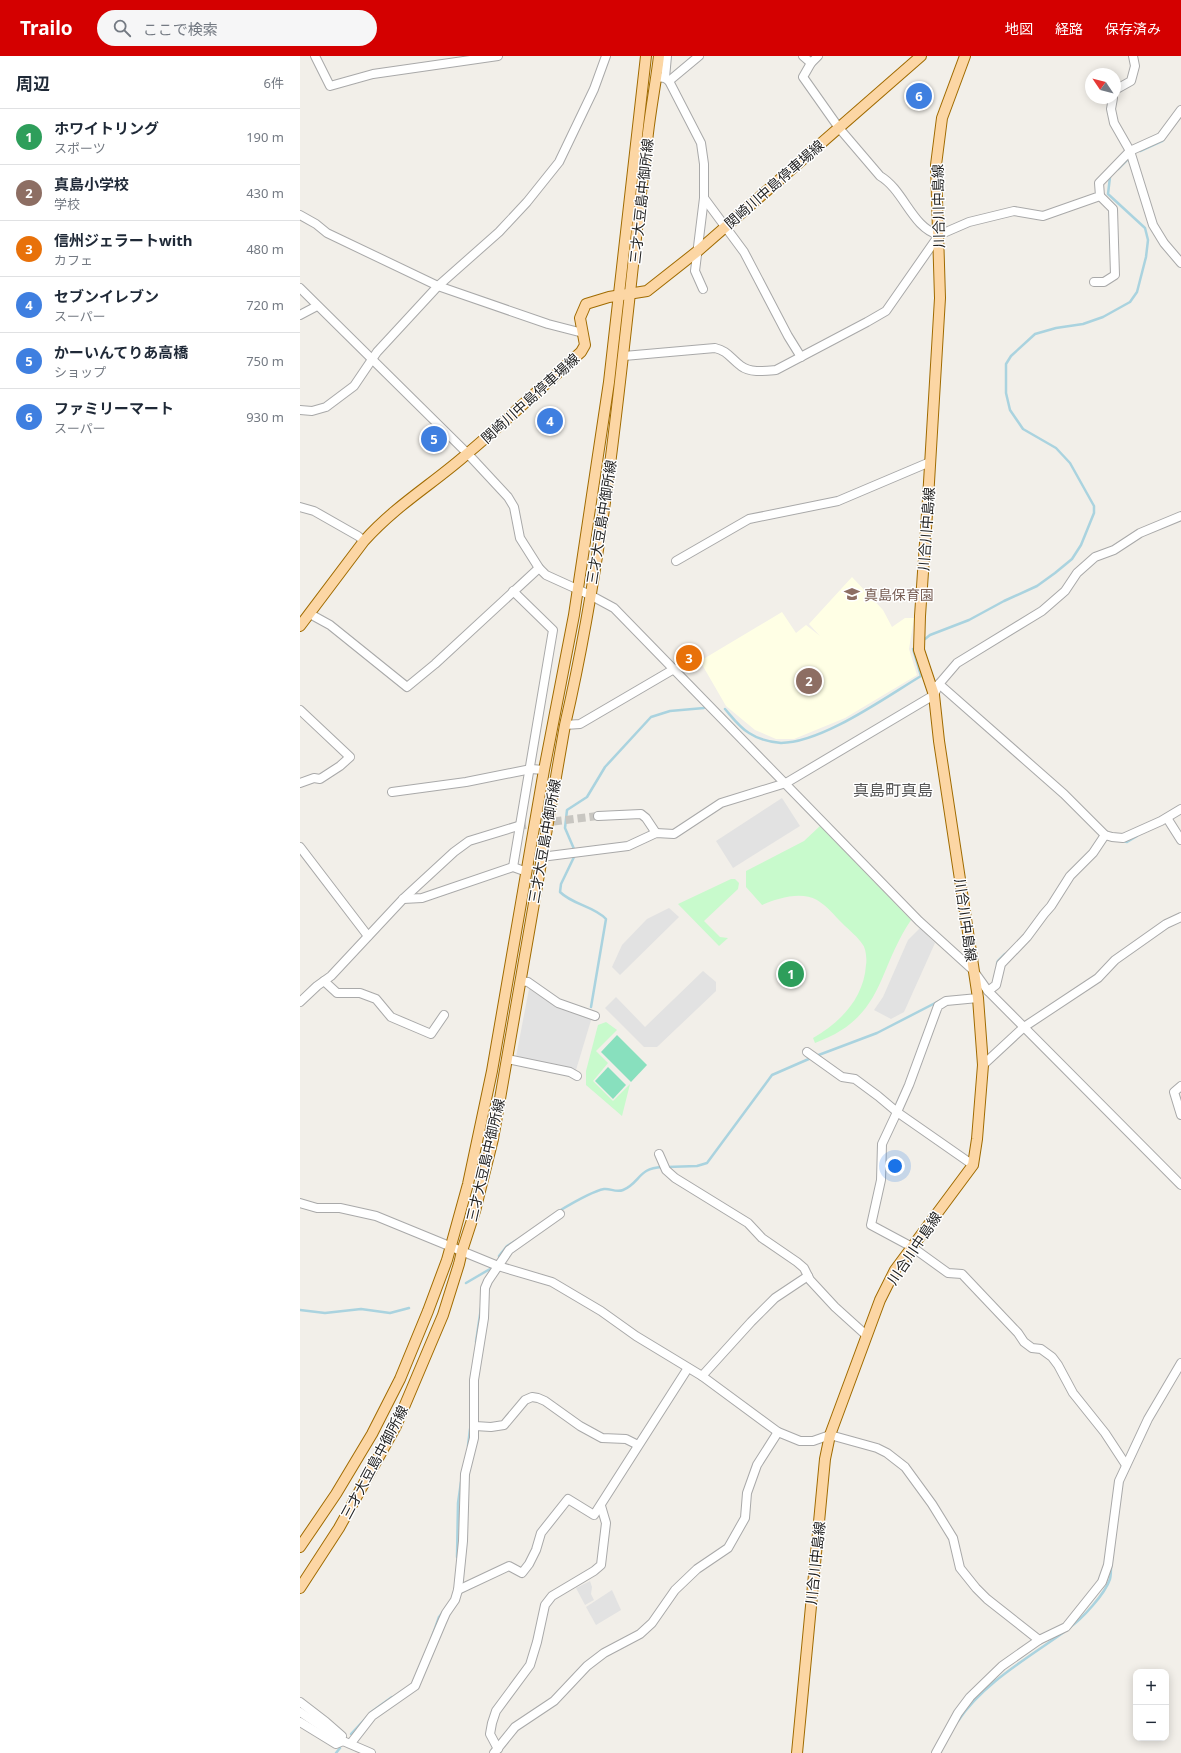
<!DOCTYPE html>
<html lang="ja">
<meta charset="utf-8">
<style>
body{margin:0;font-family:"Noto Sans","Noto Sans JP",sans-serif;background:#f6f6f7;color:#1f2937}
.controls{position:absolute;right:12px;bottom:12px;display:grid;overflow:hidden;border-radius:8px;box-shadow:0 2px 10px #0003}
.controls button{width:36px;height:36px;display:grid;place-items:center;padding:0;border:0;border-bottom:1px solid #e0e1e3;background:#fff;color:#1f2937;font:20px sans-serif}
.compass{position:absolute;left:785px;top:12px;width:36px;height:36px;border-radius:50%;background:#fff;box-shadow:0 2px 10px #0003;rotate:305deg}
.you{position:absolute;left:595px;top:1110px;width:14px;height:14px;margin:-10px;border:3px solid #fff;border-radius:50%;background:#1a73e8;box-shadow:0 0 0 6px #1a73e833}
.badge{display:grid;place-items:center;width:26px;height:26px;border-radius:50%;background:#d40000;color:#fff;font-size:13px;font-weight:700}
.pin{position:absolute;translate:-50% -50%;border:2px solid #fff;box-shadow:0 1px 4px #0006}
.list{margin:0;padding:0;list-style:none}
h2{display:flex;justify-content:space-between;align-items:center;height:52px;margin:0;padding:0 16px;font-size:17px}
h2 small{font-size:13px;font-weight:400;color:#747a83}
.list li{display:grid;grid-template-columns:26px 1fr auto;gap:12px;align-items:center;box-sizing:border-box;height:56px;padding:0 16px;border-top:1px solid #e0e1e3}
.list b{display:block;font-size:15px;white-space:nowrap}
.list p{margin:0;font-size:13px;white-space:nowrap;color:#747a83}
.list em{font-size:13px;font-style:normal;color:#747a83}
.icon{flex:none;width:22px;height:22px;fill:none;stroke:currentColor;stroke-width:2;stroke-linecap:round;stroke-linejoin:round}
.map{position:relative;flex:none;width:881px;height:1697px;overflow:hidden}
header{display:flex;align-items:center;gap:24px;box-sizing:border-box;height:56px;padding:0 20px;background:#d40000;color:#fff}
header strong{font-size:19px}
nav{display:flex;gap:22px;margin-inline-start:auto;font-size:14px}
.search{width:280px;height:36px;background:#f6f6f7;display:flex;align-items:center;gap:10px;box-sizing:border-box;padding:0 14px;border-radius:22px;color:#747a83;font-size:15px}
main{display:flex}
aside{flex:1;background:#fff}
.map>svg:first-child{display:block}
</style>
<header>
<strong>Trailo</strong>
<div class="search"><svg class="icon" aria-label="search" viewBox="0 0 24 24"><circle cx="10" cy="10" r="6"/><path d="M15 15l6 6"/></svg>ここで検索</div>
<nav><a>地図</a><a>経路</a><a>保存済み</a></nav>
</header>
<main>
<aside>
<h2>周辺<small>6件</small></h2>
<ul class="list">
<li><span class="badge" style="background:#2e9e5b">1</span><div><b>ホワイトリング</b><p>スポーツ</p></div><em>190 m</em></li>
<li><span class="badge" style="background:#8d6e63">2</span><div><b>真島小学校</b><p>学校</p></div><em>430 m</em></li>
<li><span class="badge" style="background:#e8710a">3</span><div><b>信州ジェラートwith</b><p>カフェ</p></div><em>480 m</em></li>
<li><span class="badge" style="background:#3f7fe0">4</span><div><b>セブンイレブン</b><p>スーパー</p></div><em>720 m</em></li>
<li><span class="badge" style="background:#3f7fe0">5</span><div><b>かーいんてりあ高橋</b><p>ショップ</p></div><em>750 m</em></li>
<li><span class="badge" style="background:#3f7fe0">6</span><div><b>ファミリーマート</b><p>スーパー</p></div><em>930 m</em></li>
</ul>
</aside>
<div class="map">
<svg width="881" height="1697" viewBox="0 0 881 1697">
<rect width="100%" height="100%" fill="#f2efe9"/>
<polygon fill="#ffffe5" points="552,521 583,554 592,571 605,562 614,562 609,593 617,619 545,662 494,683 476,683 455,674 426,650 400,605 482,556 496,577 506,569 520,580 509,568"/>
<g fill="#c8facc">
<path d="M 520,770 L 611,864 C 576,916 585,961 515,987 L 513,982 C 540,967 564,942 566,909 C 567,904 566,893 563,889 C 558,881 549,874 542,867 C 534,859 527,850 517,844 C 501,835 478,842 462,849 L 446,831 L 446,815 L 504,785 Z"/>
<polygon points="431,823 435,823 439,827 438,833 404,865 420,881 428,882 419,890 378,848"/>
<polygon points="306,966 317,974 296,995 308,1007 293,1025 313,1045 330,1028 322,1060 286,1029 286,1015 298,969"/>
</g>
<g fill="#88e0be">
<polygon points="317,979 347,1009 331,1026 301,996"/>
<polygon points="308,1011 326,1029 313,1043 295,1025"/>
</g>
<g fill="#e2e2e2">
<polygon points="482,742 500,770 433,812 416,785"/>
<polygon points="369,852 379,861 320,919 312,911 322,889 347,863"/>
<polygon points="620,872 635,887 604,956 591,963 574,954 583,941 608,884"/>
<polygon points="403,915 416,926 416,935 357,991 344,991 305,952 316,941 345,971"/>
<polygon points="229,933 255,950 292,961 276,1014 216,1001"/>
<polygon points="290,1525 292,1531 291,1538 294,1544 285,1549 276,1532"/>
<polygon points="312,1534 321,1554 296,1569 286,1551"/>
</g>
<g fill="none" stroke-linecap="round" stroke-linejoin="round">
<g stroke="#aad3df" stroke-width="2.5">
<polyline points="840,95 862,85 864,83"/>
<polyline points="818,113 827,104"/>
<polyline points="625,583 630,579 669,564 704,545 737,530 755,517 772,503 781,489 794,457 794,450 770,407 756,392 723,373 710,354 706,337 706,308 711,300 735,278 756,272 783,268 803,261 830,246 837,236 846,201 848,184 845,172 808,138 810,121"/>
<path d="M 425,653 C 432,661 440,672 449,677 C 458,683 470,686 481,687 C 522,687 586,641 621,620 L 613,593"/>
<polyline points="823,785 827,786 837,780"/>
<polyline points="274,793 265,772 267,754 287,741 305,711 351,661 370,655 404,652"/>
<path d="M 274,801 L 261,828 L 260,836 C 273,849 294,850 306,863 L 291,951"/>
<polyline points="697,908 698,905 705,898"/>
<polyline points="516,1000 577,977 641,944"/>
<polyline points="367,1111 397,1110 407,1107 472,1019 511,1002"/>
<path d="M 259,1155 C 269,1149 293,1135 304,1133 C 310,1132 316,1137 323,1134 C 340,1127 338,1112 362,1111"/>
<polyline points="199,1200 207,1190 217,1184"/>
<polyline points="166,1227 190,1213"/>
<polyline points="0,1254 25,1257 61,1253 90,1257 109,1252"/>
<polyline points="176,1286 181,1252"/>
<polyline points="168,1390 170,1373"/>
<polyline points="157,1501 158,1447 161,1426"/>
<path d="M 769,1572 C 782,1563 805,1538 810,1523 C 811,1519 811,1514 811,1510"/>
<polyline points="132,1581 139,1561 143,1556"/>
<polyline points="70,1657 92,1641"/>
<path d="M 658,1665 C 683,1627 728,1602 764,1576"/>
<polyline points="51,1678 67,1661"/>
<polyline points="36,1697 40,1692"/>
</g>
<polyline stroke="#c8c6c1" stroke-width="8" stroke-dasharray="8 4" stroke-linecap="butt" points="218,770 298,760"/>
<defs>
<g id="minor">
<polyline points="15,0 30,30 73,18 198,0"/>
<polyline points="503,0 511,7"/>
<path d="M 518,0 L 511,7 L 503,21 L 539,72 L 580,120 C 604,134 612,172 639,179"/>
<polyline points="356,21 365,22 369,25 401,87 404,108 404,142 444,196 488,280 501,301"/>
<polyline points="365,22 367,0"/>
<polyline points="369,25 399,0"/>
<polyline points="815,34 831,25 835,10 833,0"/>
<polyline points="813,42 811,53 814,67 830,95 853,169 864,187 881,207"/>
<polyline points="0,159 16,168 27,177 138,230 248,268 283,277"/>
<polyline points="794,226 804,226 815,219 813,153 800,140"/>
<polyline points="0,232 168,398 208,441 214,451 220,482 239,512 246,519 290,539 314,552 619,865 673,914 688,935 881,1129"/>
<polyline points="403,233 395,215 404,142"/>
<polyline points="0,259 17,250"/>
<path d="M 324,300 L 415,292 C 428,295 430,302 441,310 C 450,317 465,315 476,314 L 567,266 L 586,255 L 639,179 L 669,166 L 714,155 L 743,160 L 800,140 L 799,127 L 830,95 L 861,81 L 881,54"/>
<polyline points="0,354 12,355 26,351 54,330 77,296 138,230 199,176 227,146 259,106 294,33 306,0"/>
<polyline points="0,451 14,455 58,480 64,485"/>
<polyline points="376,505 449,463 538,445 630,406"/>
<polyline points="10,558 30,569 107,631 135,608 239,512"/>
<polyline points="639,628 764,738 805,779 812,781 823,782 861,765 881,753"/>
<polyline points="0,654 50,701 40,710 20,723 14,722 0,727"/>
<polyline points="265,669 280,668 374,613"/>
<polyline points="92,736 166,726 231,713 244,714"/>
<polyline points="298,760 341,758 346,762 356,777"/>
<polyline points="867,762 881,784"/>
<polyline points="0,791 68,880"/>
<polyline points="241,801 328,790 356,777 374,778 421,747 486,727 634,639 639,628 657,607 742,555 765,535 777,517 795,501 814,494 840,477 881,460"/>
<polyline points="213,811 253,574 213,535"/>
<polyline points="103,843 122,842 213,811 227,816"/>
<polyline points="24,925 37,937 60,937 76,943 91,961 131,978 144,959"/>
<polyline points="220,925 228,926 258,947 295,960"/>
<polyline points="688,935 696,929 701,908 727,881 744,858 751,850 770,820 793,797 805,779"/>
<polyline points="0,946 17,930 31,920 103,843 154,796 169,785 218,770"/>
<polyline points="507,996 542,1021 555,1023 578,1040 597,1056 609,1029 638,950 646,945 678,942"/>
<polyline points="207,1003 270,1016 277,1020"/>
<polyline points="683,1009 724,971 798,922 815,904 866,868 881,861"/>
<polyline points="881,1030 874,1036 881,1059"/>
<polyline points="359,1098 366,1114 375,1122 448,1167 462,1182 497,1206 504,1212 510,1224 535,1251 566,1279"/>
<polyline points="673,1109 597,1056 582,1088 581,1124 571,1169 612,1191 648,1217 662,1218 718,1277 724,1286 732,1292 741,1293 752,1301 758,1309 773,1337 805,1377 826,1409"/>
<polyline points="0,1147 17,1152 40,1152 76,1160 198,1210 252,1226 301,1255 336,1280 402,1320 478,1376 500,1385 513,1385 530,1379 577,1392 587,1397 605,1411 632,1448 653,1482 660,1512 676,1532 687,1543 739,1584"/>
<polyline points="402,1320 451,1266 475,1242 508,1220"/>
<polyline points="175,1370 191,1371 204,1369 225,1344 232,1341 238,1342 245,1345 280,1370 302,1382 326,1383 338,1389"/>
<polyline points="158,1534 209,1510 222,1517 229,1508 236,1494 241,1477 268,1443 294,1459 388,1312"/>
<polyline points="0,1646 26,1666 42,1680"/>
<polyline points="0,1656 43,1685 71,1697"/>
<polyline points="0,1666 36,1688 43,1685"/>
<polyline points="51,1687 72,1660 115,1630 142,1566 146,1557 155,1544 158,1534 163,1485 165,1418 174,1382 174,1324 184,1262 185,1232 188,1225 209,1194 260,1158"/>
<polyline points="198,1693 190,1678 192,1667 196,1655 230,1609 237,1586 245,1549 252,1540 294,1515 301,1509 306,1467 301,1450"/>
<polyline points="194,1697 215,1671 254,1645 287,1610 304,1597 340,1578 352,1567 375,1534 397,1513 428,1492 445,1462 447,1437 457,1409 478,1376"/>
<polyline points="636,1697 658,1657 670,1641 702,1610 739,1584 766,1571 802,1526 808,1509 819,1425 848,1363 881,1307"/>
</g>
<g id="major">
<path d="M 0,570 L 64,485 C 96,449 133,428 168,397 C 207,364 244,329 281,296 L 285,289 L 280,262 L 286,248 L 309,241 L 347,235 L 399,194 L 621,0"/>
<polyline points="0,1491 36,1438 72,1378 100,1323 128,1255 147,1204 168,1128 192,1015 244,714 274,559 309,326 346,0"/>
<path d="M 0,1532 L 39,1472 L 96,1370 L 143,1259 L 159,1208 L 162,1195 L 175,1155 L 193,1083 L 265,669 C 310,474 324,275 348,77 C 351,51 356,26 359,0"/>
<polyline points="497,1697 525,1403 530,1379 580,1244 595,1214 673,1109 677,1083 683,1009 678,942 639,685 634,639 619,594 620,560 628,443 640,242 636,109 642,62 665,0"/>
</g>
</defs>
<use href="#minor" stroke="#a9a9a9" stroke-width="10"/>
<use href="#major" stroke="#a06b00" stroke-width="12"/>
<use href="#minor" stroke="#fff" stroke-width="8"/>
<use href="#major" stroke="#fcd6a4" stroke-width="10"/>
</g>
<defs>
<symbol id="school-bare" viewBox="-9 -9 18 18"><path d="M0-5L7-2L0 1L-7-2ZM-4 1L0 2.5L4 1V4Q0 6-4 4Z" fill="#8d6e63" stroke="#fff" stroke-width="2.5" paint-order="stroke"/></symbol>
</defs>
<g fill-rule="evenodd">
<use href="#school-bare" x="541" y="527" width="22" height="22"/>
</g>
<g text-anchor="middle" dominant-baseline="central" stroke-width="3" stroke-linejoin="round" paint-order="stroke">
<g font-size="14" fill="#222" stroke="#fff">
<text transform="translate(474 128) rotate(-41)">関崎川中島停車場線</text>
<text transform="translate(341 145) rotate(-84)">三才大豆島中御所線</text>
<text transform="translate(638 150) rotate(-91)">川合川中島線</text>
<text transform="translate(230 342) rotate(-42)">関崎川中島停車場線</text>
<text transform="translate(301 466) rotate(-81)">三才大豆島中御所線</text>
<text transform="translate(626 473) rotate(-86)">川合川中島線</text>
<text transform="translate(244 785) rotate(-80)">三才大豆島中御所線</text>
<text transform="translate(666 864) rotate(82)">川合川中島線</text>
<text transform="translate(185 1104) rotate(-77)">三才大豆島中御所線</text>
<text transform="translate(614 1192) rotate(-56)">川合川中島線</text>
<text transform="translate(74 1406) rotate(-62)">三才大豆島中御所線</text>
<text transform="translate(515 1507) rotate(-84)">川合川中島線</text>
</g>
<g font-size="14" fill="#785e54" stroke="#fff" text-anchor="start">
<text x="564" y="538">真島保育園</text>
</g>
<g font-size="16" fill="#555" stroke="#fff">
<text x="593" y="734">真島町真島</text>
</g>
</g>
</svg>
<div class="controls">
<button>+</button>
<button>−</button>
</div>
<svg class="compass" viewBox="-18 -18 36 36"><path d="M0-13l5 13h-10z" fill="#e53935"/><path d="M0 13l5-13h-10z" fill="#747a83"/></svg>
<div class="you"></div>
<div class="pin badge" style="left:491px;top:918px;background:#2e9e5b">1</div>
<div class="pin badge" style="left:509px;top:625px;background:#8d6e63">2</div>
<div class="pin badge" style="left:389px;top:602px;background:#e8710a">3</div>
<div class="pin badge" style="left:250px;top:365px;background:#3f7fe0">4</div>
<div class="pin badge" style="left:134px;top:383px;background:#3f7fe0">5</div>
<div class="pin badge" style="left:619px;top:40px;background:#3f7fe0">6</div>
</div>
</main>
